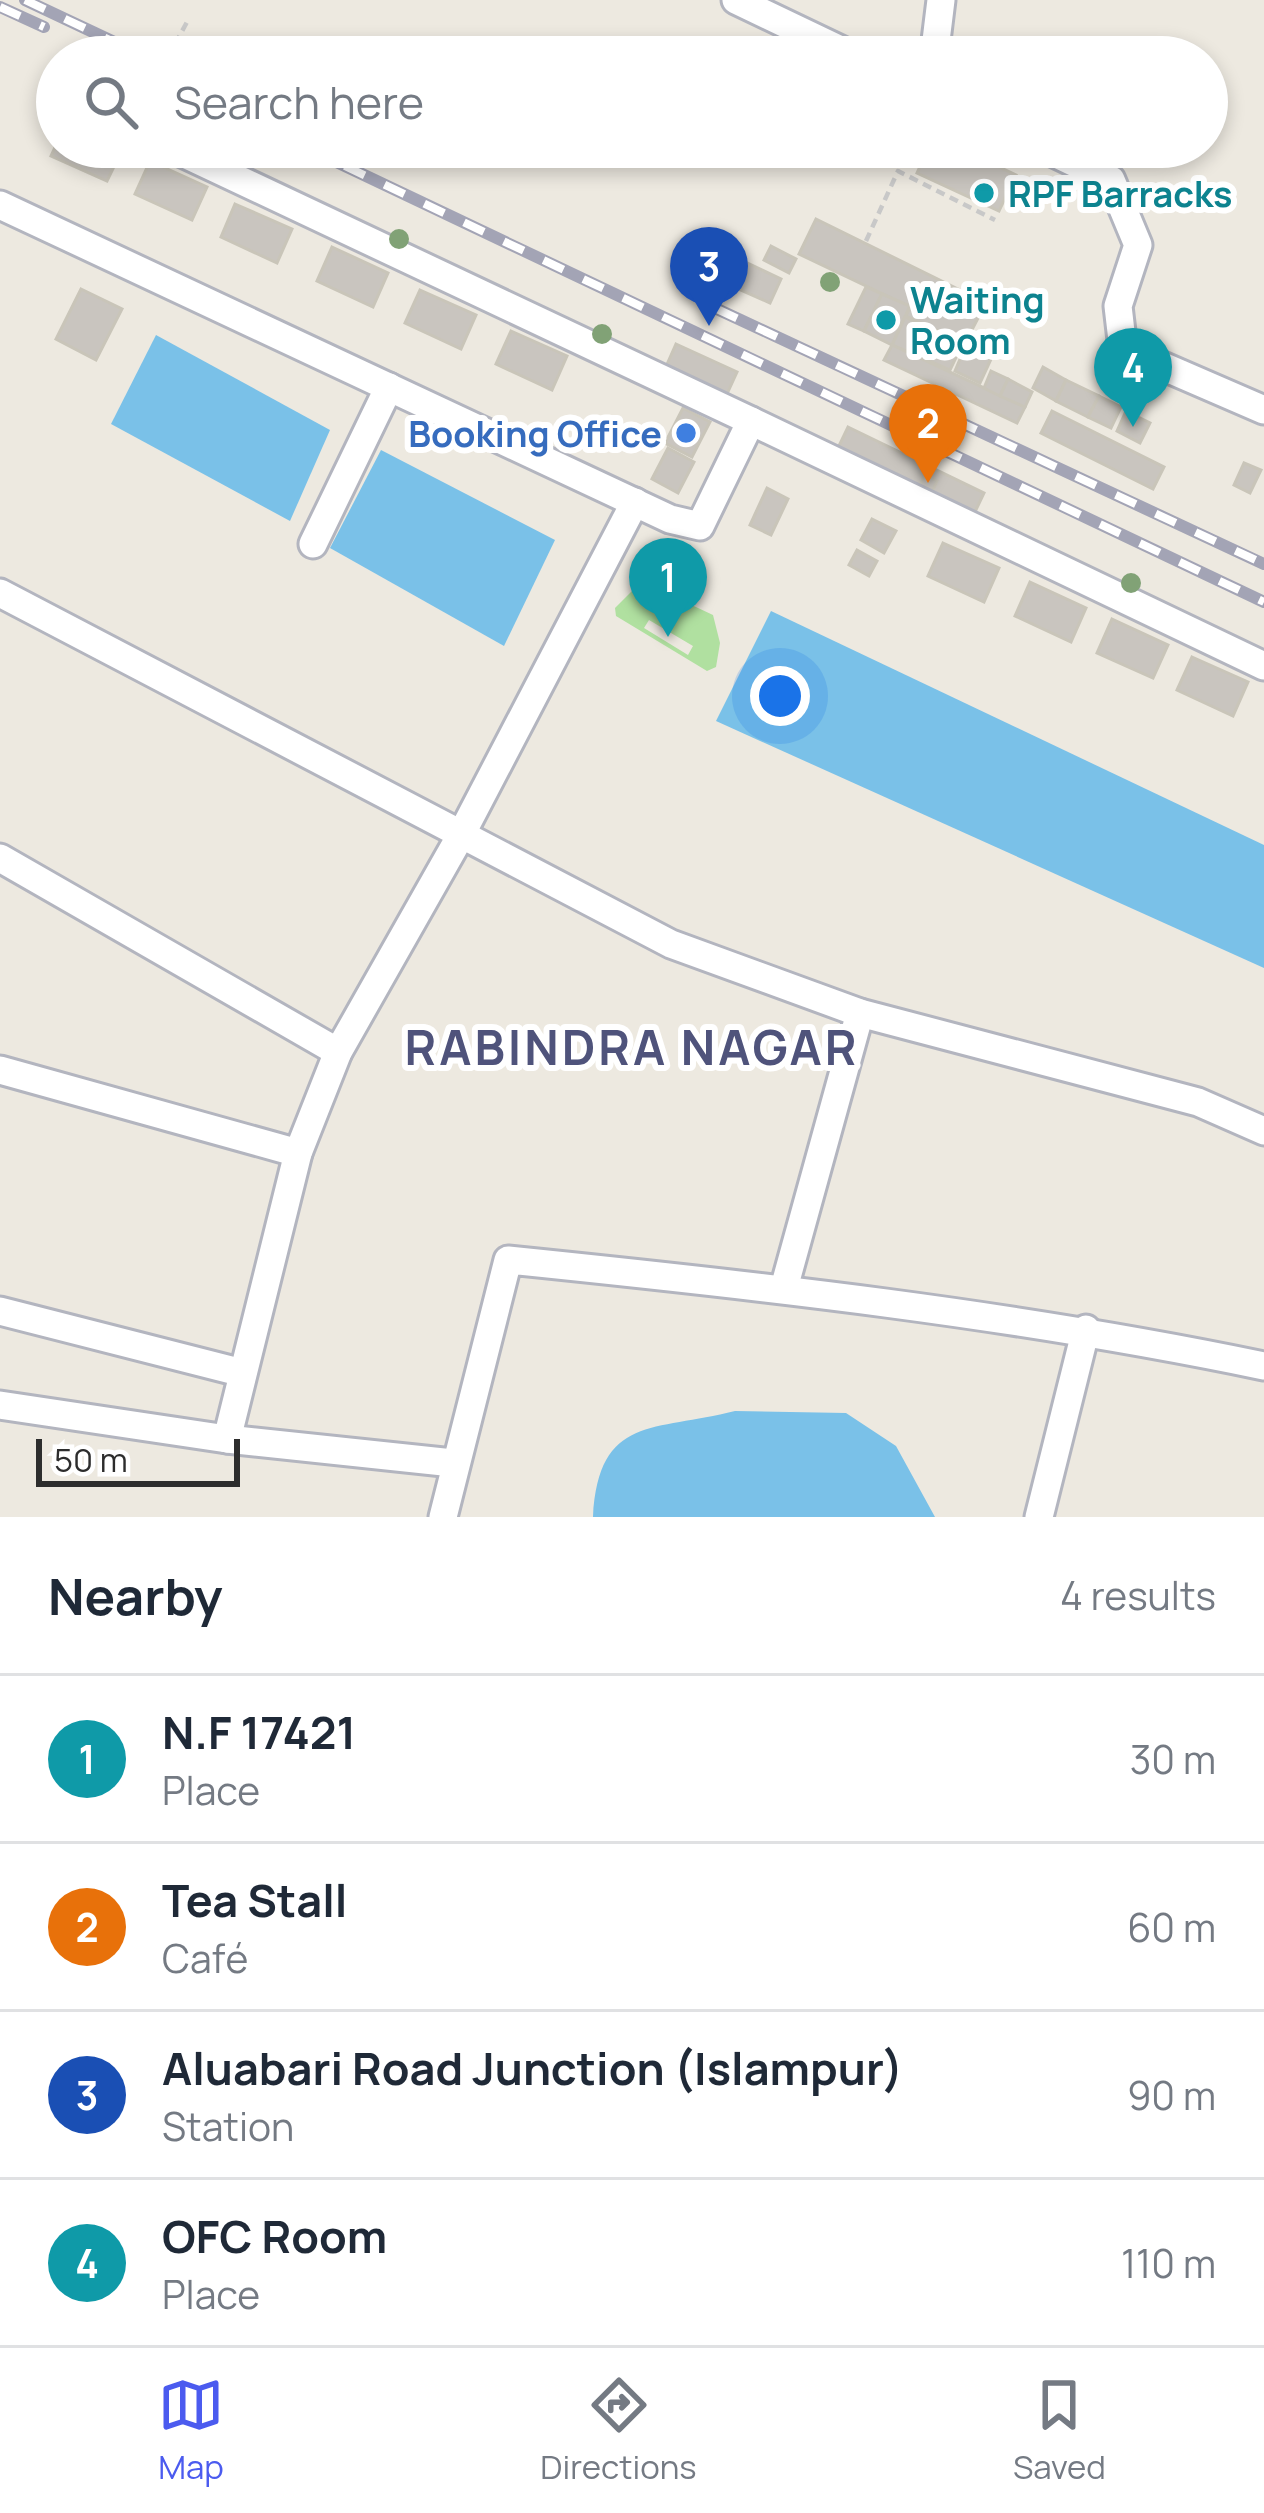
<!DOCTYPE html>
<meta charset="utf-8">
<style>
body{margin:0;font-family:Manrope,sans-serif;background:#f2f2f3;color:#1f2937}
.scale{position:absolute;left:36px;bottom:30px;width:204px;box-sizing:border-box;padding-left:12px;border:6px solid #2d2d2d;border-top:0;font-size:33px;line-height:42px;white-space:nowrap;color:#2d2d2d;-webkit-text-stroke:9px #fff;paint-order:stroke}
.you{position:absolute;left:780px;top:696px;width:42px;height:42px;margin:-30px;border:9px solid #fff;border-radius:50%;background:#1a73e8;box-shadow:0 0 0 18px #1a73e833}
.badge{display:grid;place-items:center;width:78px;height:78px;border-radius:50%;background:#4b5bef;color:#fff;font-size:39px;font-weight:700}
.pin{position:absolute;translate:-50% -99px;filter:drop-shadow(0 3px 6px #0008)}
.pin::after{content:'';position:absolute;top:63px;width:42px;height:36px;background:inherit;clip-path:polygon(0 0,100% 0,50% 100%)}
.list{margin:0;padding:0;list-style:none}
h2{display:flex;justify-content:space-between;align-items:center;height:156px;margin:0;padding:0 48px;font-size:51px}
h2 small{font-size:39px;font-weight:400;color:#747a83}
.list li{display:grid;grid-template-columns:78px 1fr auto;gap:36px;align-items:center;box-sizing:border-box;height:168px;padding:0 48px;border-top:3px solid #e0e1e3}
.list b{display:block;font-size:45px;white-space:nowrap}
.list p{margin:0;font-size:39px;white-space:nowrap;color:#747a83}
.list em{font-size:39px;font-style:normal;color:#747a83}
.icon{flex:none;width:66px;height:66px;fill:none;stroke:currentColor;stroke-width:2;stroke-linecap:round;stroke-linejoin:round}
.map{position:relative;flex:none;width:1264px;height:1517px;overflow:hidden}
.search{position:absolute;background:#fff;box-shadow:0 6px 18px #0003;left:36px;right:36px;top:36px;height:132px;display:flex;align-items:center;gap:30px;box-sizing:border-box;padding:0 42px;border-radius:66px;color:#747a83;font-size:45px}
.sheet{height:828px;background:#fff}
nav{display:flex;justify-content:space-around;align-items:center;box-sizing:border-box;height:168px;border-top:3px solid #e0e1e3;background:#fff;font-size:33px;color:#747a83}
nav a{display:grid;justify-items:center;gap:6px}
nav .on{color:#4b5bef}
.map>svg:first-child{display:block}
</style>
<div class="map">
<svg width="1264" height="1517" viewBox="0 0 1264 1517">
<rect width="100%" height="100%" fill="#ede9e0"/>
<path fill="#b0e0a0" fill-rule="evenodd" d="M 649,585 L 713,615 L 720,643 L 716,667 L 707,671 L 616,616 L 615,608 L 636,587 ZM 649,620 L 693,646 L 688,655 L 644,628 Z"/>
<g fill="#7ac1e8">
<polygon points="156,335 330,430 290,521 111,424"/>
<polygon points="381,450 555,540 504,646 330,548"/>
<polygon points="771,611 1264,845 1264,968 716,721"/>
<path d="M 735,1411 L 846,1413 L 896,1446 L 935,1517 L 593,1517 C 599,1414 654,1432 735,1411 Z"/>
</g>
<g fill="#c9c5bf" stroke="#c9c5b9" stroke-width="3">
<polygon points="57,143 57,147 123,148 107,181 51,156"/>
<polygon points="929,147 957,147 1016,175 999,211 917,173"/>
<polygon points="150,161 207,187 192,220 135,194"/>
<polygon points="235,204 292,229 277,263 221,237"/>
<polygon points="816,219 986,303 965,343 906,316 910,307 799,254"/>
<polygon points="771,246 796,259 789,273 764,260"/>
<polygon points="332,247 388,273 373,307 317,281"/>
<polygon points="720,250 781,279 770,303 709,276"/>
<polygon points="866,287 882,294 864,331 848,324"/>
<polygon points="81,289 122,309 96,360 56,339"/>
<polygon points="420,290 476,315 461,349 405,323"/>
<polygon points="882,294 910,306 892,345 864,331"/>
<polygon points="905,317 962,345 950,370 892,345"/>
<polygon points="511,331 567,356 552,390 496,364"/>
<polygon points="676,344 737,372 726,396 665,369"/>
<polygon points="892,345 1025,407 1017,423 884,360"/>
<polygon points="966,345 992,357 980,383 955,371"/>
<polygon points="1043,367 1066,380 1056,401 1033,388"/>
<polygon points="991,371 1008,379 1000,396 984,388"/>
<polygon points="1008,379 1032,392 1025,407 1000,396"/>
<polygon points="1066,380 1099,396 1088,417 1056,401"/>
<polygon points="1099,396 1121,407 1111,428 1088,417"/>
<polygon points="683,408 710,422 692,457 665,443"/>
<polygon points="1052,411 1164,467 1153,489 1041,433"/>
<polygon points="1126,411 1150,423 1140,443 1117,431"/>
<polygon points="848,427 984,493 974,514 837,450"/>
<polygon points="668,448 694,462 678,493 652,479"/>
<polygon points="1244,463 1261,470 1250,493 1234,485"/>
<polygon points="924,475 937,481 932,492 920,486"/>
<polygon points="767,488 788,499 771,535 750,525"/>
<polygon points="872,519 896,531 884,553 861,540"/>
<polygon points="943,543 999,568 984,602 928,576"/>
<polygon points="857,550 877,561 869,576 849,565"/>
<polygon points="1030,582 1086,608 1071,642 1015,616"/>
<polygon points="1112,619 1168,645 1153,678 1097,653"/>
<polygon points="1192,657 1248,682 1233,716 1177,690"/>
</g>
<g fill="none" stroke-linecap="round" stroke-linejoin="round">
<defs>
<g id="minor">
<polyline points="736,0 855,57"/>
<polyline points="934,57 941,0"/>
<polyline points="1042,147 1111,180 1138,245 1118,306 1123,349 1264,410"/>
<polyline points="0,205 670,519 700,526 751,421 170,147"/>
<polyline points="751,421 1264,666"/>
<polyline points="313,544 389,387"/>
<polyline points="0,593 671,944 860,1013 1198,1102 1264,1131"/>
<polyline points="0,858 338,1052"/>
<polyline points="0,1070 298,1153"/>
<polyline points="784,1288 860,1013"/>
<polyline points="0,1311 239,1372"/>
<polyline points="0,1405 227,1439 453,1463"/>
<polyline points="227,1439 298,1153 338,1052 461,835 635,502"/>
<path d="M 443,1517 L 508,1260 C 762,1286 1014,1314 1264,1366"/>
<polyline points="1039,1517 1086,1329"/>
</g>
</defs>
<use href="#minor" stroke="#b3b5bf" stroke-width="33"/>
<g stroke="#c8c8c8" stroke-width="4.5" stroke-dasharray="9 6" stroke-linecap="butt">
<polyline points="168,57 187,22"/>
<polyline points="866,241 898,171 995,220"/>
</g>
<use href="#minor" stroke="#fff" stroke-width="27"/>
<defs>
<g id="rail">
<polyline points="25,0 146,57"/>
<polyline points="0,7 44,27"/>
<polyline points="305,147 1264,602"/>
<polyline points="717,309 1264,564"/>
</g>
</defs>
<use href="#rail" stroke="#a3a4b5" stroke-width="12"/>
<use href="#rail" stroke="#fff" stroke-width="8" stroke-dasharray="22" stroke-linecap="butt"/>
</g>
<g fill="#81a276">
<circle cx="399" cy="239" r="10"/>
<circle cx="830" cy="282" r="10"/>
<circle cx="602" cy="334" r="10"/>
<circle cx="1131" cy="583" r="10"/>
</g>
<g fill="#0f9aa8" stroke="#fff" stroke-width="4.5">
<circle cx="984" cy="193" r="12"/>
<circle cx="886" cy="320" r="12"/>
</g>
<circle fill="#3f7fe0" stroke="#fff" stroke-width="4.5" cx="686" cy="433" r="12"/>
<g text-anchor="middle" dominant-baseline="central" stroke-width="12" stroke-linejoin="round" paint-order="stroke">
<g font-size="36" font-weight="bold" fill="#0d838f" stroke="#fff" text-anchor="start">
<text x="1008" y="193">RPF Barracks</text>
<text x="910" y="299">Waiting<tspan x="910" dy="41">Room</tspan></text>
</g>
<g font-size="36" font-weight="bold" fill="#366cbe" stroke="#fff" text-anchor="end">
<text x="662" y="433">Booking Office</text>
</g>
<g font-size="48" font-weight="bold" letter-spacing="3" fill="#4f537b" stroke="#fff">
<text x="632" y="1046">RABINDRA NAGAR</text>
</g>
</g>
</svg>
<div class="scale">50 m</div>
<div class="you"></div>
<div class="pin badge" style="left:668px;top:637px;background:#0f9aa8">1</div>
<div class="pin badge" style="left:928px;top:483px;background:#e8710a">2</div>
<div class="pin badge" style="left:709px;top:326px;background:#1a4fb4">3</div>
<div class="pin badge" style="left:1133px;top:427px;background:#0f9aa8">4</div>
<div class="search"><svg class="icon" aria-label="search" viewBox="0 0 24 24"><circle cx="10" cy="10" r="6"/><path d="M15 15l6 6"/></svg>Search here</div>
</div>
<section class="sheet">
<h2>Nearby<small>4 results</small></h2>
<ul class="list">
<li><span class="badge" style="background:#0f9aa8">1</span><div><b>N.F 17421</b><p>Place</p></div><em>30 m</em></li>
<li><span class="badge" style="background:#e8710a">2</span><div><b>Tea Stall</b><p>Café</p></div><em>60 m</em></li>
<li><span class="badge" style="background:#1a4fb4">3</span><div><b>Aluabari Road Junction (Islampur)</b><p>Station</p></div><em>90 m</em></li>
<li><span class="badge" style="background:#0f9aa8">4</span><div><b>OFC Room</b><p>Place</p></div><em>110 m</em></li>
</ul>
</section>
<nav>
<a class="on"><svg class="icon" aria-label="map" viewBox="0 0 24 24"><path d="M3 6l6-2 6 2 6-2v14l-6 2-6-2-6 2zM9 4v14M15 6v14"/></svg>Map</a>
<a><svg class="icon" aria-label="directions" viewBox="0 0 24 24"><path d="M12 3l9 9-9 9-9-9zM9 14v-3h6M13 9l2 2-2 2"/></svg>Directions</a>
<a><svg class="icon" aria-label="saved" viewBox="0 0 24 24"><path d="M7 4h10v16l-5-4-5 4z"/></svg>Saved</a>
</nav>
